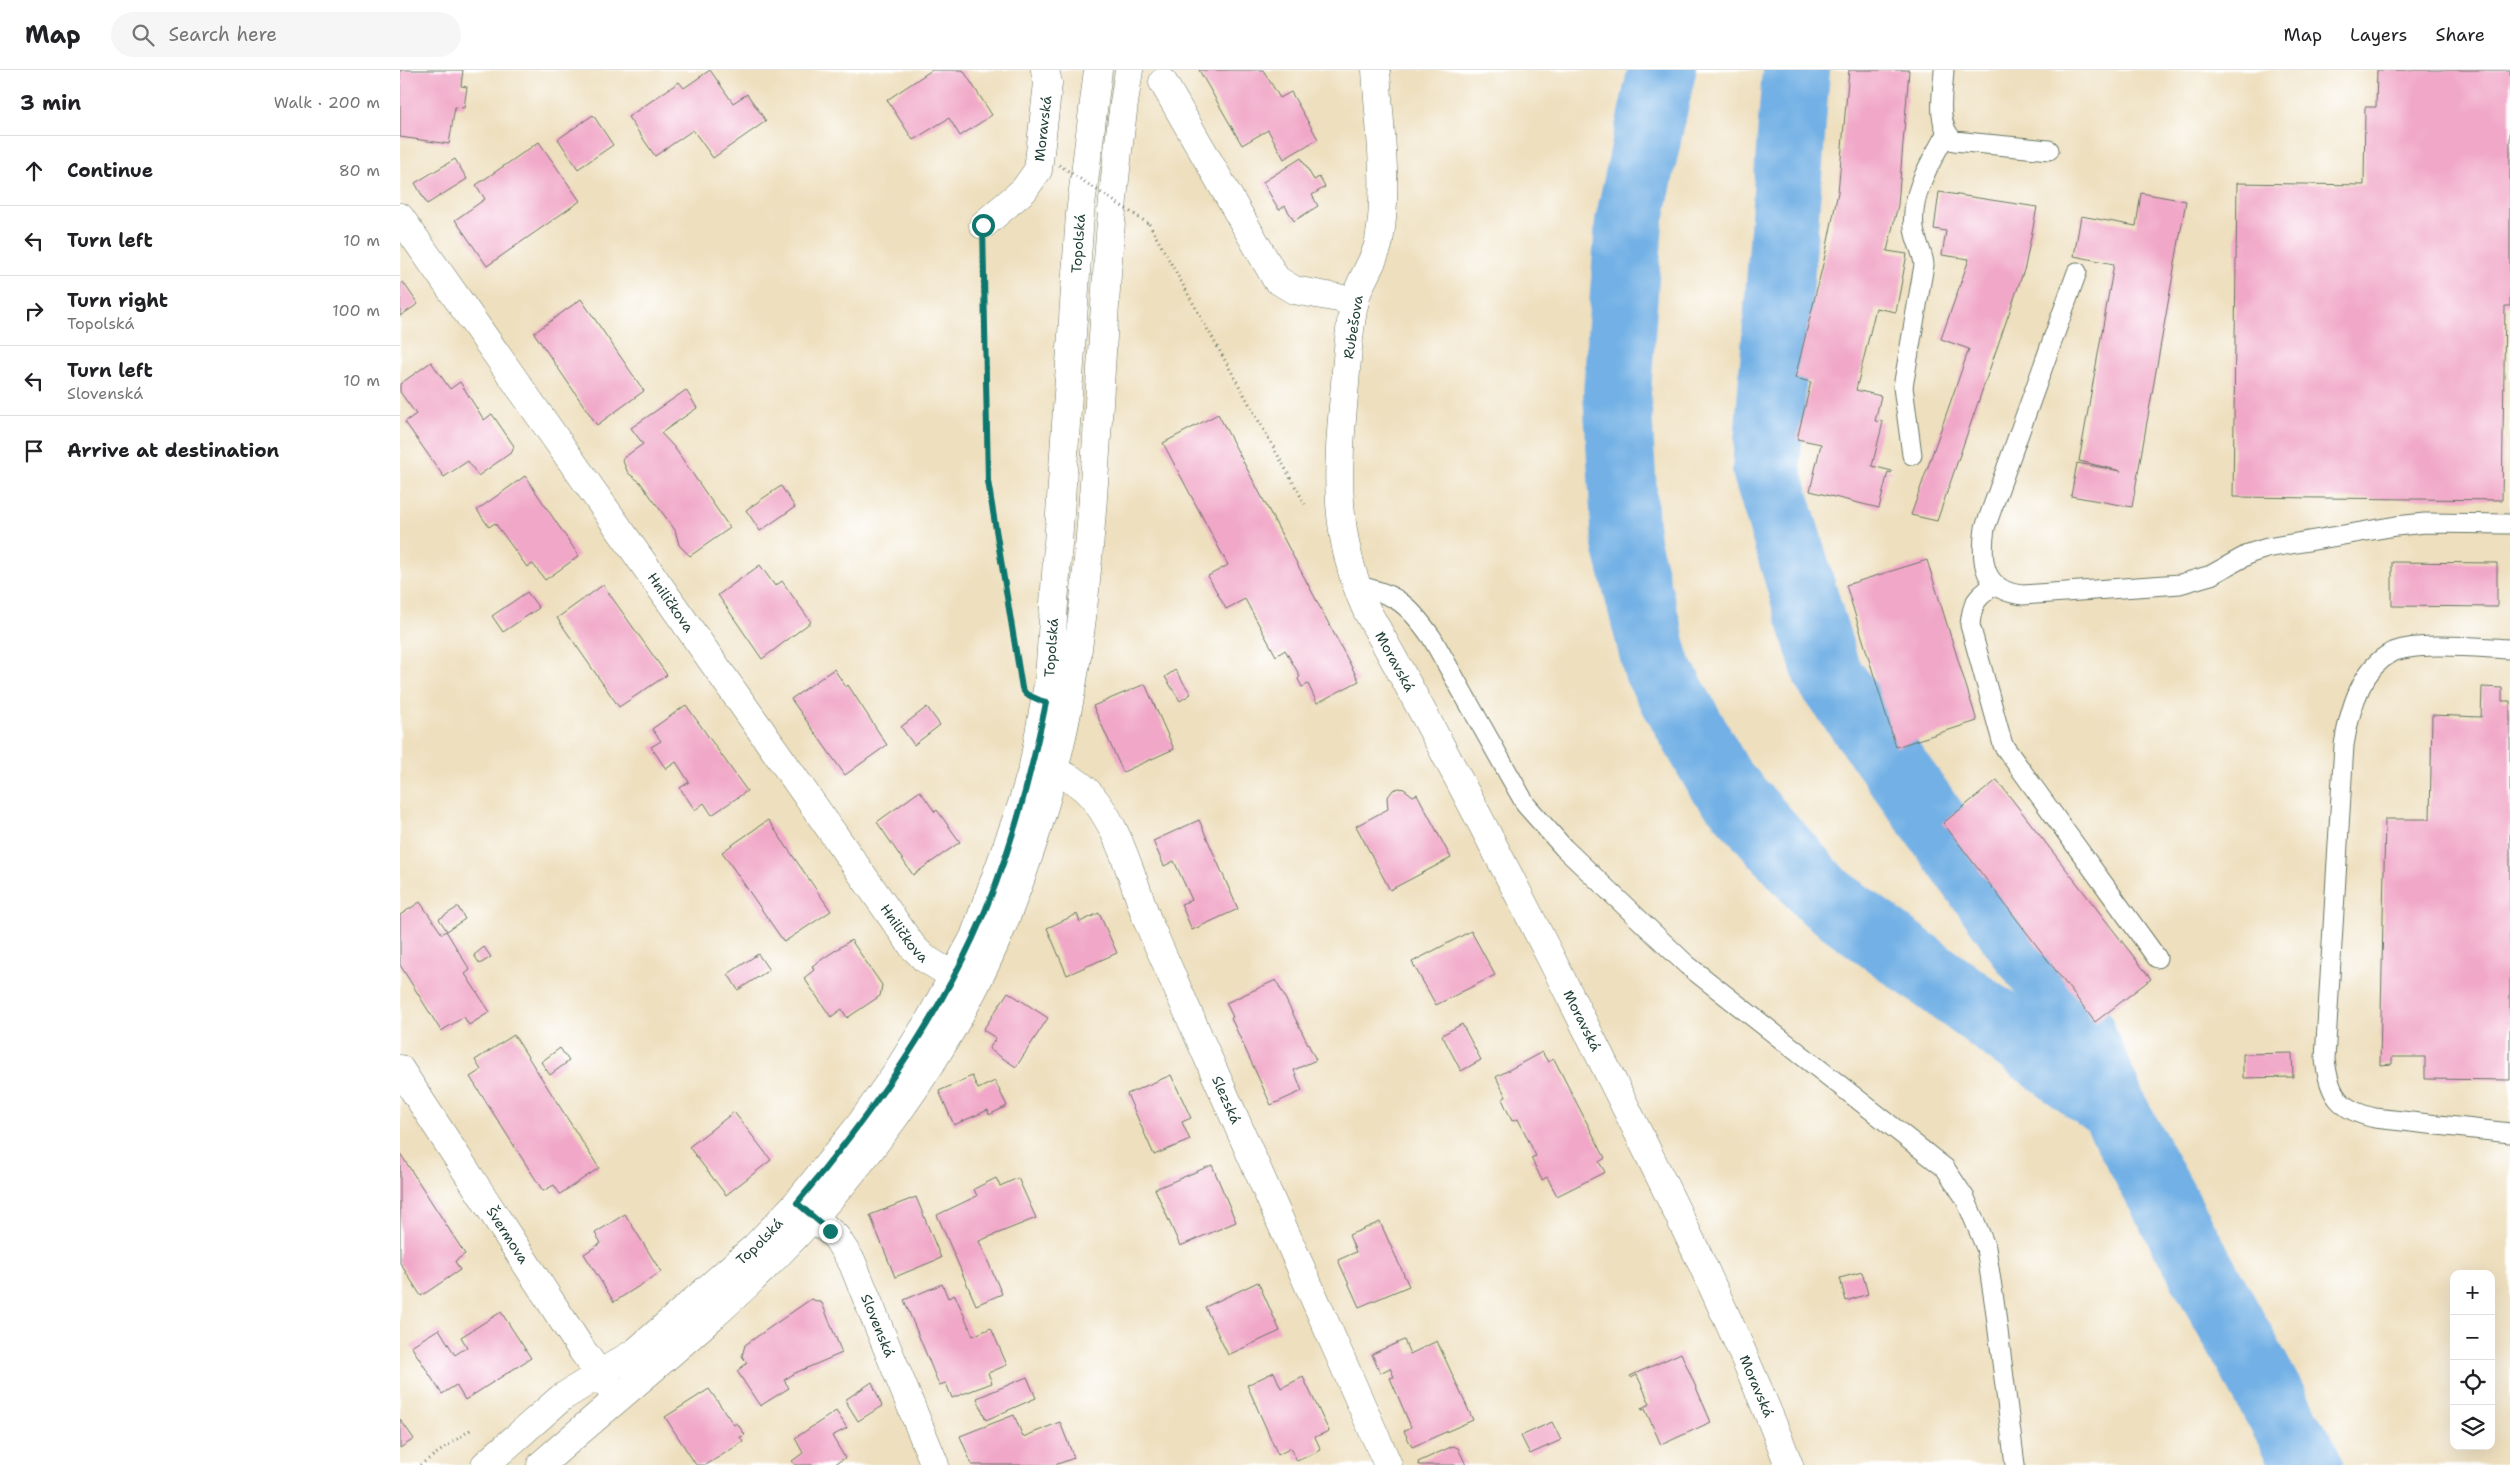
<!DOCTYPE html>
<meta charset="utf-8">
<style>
body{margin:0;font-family:"Shantell Sans",sans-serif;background:#f6f6f6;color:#202124}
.controls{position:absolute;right:15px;bottom:15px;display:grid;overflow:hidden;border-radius:10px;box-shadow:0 5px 20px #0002}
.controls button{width:45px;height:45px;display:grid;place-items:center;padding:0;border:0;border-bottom:1px solid #e0e0e0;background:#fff;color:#202124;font:25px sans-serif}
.stop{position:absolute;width:15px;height:15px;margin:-11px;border:4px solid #0f766e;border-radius:50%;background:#fff}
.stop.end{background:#0f766e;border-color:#fff;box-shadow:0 1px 5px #0008}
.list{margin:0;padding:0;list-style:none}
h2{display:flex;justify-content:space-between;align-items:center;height:65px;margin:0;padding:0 20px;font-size:21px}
h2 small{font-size:16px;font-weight:400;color:#757577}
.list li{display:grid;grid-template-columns:32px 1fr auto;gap:15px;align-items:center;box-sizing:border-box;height:70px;padding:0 20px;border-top:1px solid #e0e0e0}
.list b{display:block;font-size:19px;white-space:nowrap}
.list p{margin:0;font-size:16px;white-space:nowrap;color:#757577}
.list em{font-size:16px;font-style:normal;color:#757577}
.icon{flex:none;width:28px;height:28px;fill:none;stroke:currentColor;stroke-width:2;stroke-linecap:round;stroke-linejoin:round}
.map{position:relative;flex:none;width:2110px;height:1395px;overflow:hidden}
header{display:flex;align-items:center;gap:30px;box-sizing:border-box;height:70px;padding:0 25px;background:#fff;border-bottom:1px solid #e0e0e0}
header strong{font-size:24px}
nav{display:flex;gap:28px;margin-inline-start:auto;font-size:18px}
.search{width:350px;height:45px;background:#f6f6f6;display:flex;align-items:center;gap:12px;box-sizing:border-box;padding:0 18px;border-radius:28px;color:#757577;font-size:19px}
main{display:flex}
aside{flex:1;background:#fff}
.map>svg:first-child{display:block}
</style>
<header>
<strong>Map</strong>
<div class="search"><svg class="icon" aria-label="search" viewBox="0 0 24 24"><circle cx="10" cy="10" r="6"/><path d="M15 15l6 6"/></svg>Search here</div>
<nav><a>Map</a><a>Layers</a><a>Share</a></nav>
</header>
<main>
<aside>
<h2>3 min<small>Walk · 200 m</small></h2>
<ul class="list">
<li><svg class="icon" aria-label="ahead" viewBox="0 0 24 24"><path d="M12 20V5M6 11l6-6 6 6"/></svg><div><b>Continue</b></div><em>80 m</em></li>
<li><svg class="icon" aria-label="left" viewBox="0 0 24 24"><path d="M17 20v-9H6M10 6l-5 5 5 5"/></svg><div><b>Turn left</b></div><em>10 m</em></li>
<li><svg class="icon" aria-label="right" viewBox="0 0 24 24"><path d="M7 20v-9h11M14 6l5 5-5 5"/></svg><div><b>Turn right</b><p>Topolská</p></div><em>100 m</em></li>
<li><svg class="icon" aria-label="left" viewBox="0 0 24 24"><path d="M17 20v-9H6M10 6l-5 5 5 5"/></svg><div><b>Turn left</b><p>Slovenská</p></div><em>10 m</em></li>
<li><svg class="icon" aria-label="arrive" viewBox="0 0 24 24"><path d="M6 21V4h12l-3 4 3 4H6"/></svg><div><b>Arrive at destination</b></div></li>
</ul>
</aside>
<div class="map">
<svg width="2110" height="1395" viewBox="0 0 2110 1395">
<rect width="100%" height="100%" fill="#fff"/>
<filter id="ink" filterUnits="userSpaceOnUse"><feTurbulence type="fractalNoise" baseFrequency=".02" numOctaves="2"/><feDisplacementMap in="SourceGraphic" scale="10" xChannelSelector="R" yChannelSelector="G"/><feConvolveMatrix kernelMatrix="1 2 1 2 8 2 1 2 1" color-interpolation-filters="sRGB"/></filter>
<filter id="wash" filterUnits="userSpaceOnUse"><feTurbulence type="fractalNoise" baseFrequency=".0096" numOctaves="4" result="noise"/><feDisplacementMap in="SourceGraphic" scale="20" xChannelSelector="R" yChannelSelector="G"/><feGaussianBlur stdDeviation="1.12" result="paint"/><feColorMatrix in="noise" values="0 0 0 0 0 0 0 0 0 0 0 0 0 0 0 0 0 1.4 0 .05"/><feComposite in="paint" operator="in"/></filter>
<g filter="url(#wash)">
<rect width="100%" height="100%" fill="#eedfbe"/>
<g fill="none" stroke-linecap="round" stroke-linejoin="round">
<g stroke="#72b0e5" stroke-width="68">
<polyline points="1262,0 1229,152 1217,323 1226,473 1257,598 1320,710 1422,825 1713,1038 1908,1395"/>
<polyline points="1396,0 1366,399 1427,603 1675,949 1713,1038"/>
</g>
</g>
<g id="blocks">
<g fill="#f1a8c8">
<polygon points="0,0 63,0 61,16 67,17 64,38 55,37 49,74 0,67"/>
<polygon points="310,0 333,33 347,24 366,51 313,88 293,60 255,86 228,47 279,12 284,18"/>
<polygon points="532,0 563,0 592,45 560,66 549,48 513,70 487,30"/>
<polygon points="799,0 863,0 880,28 891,22 918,69 884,89 868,60 842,75"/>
<polygon points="1449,0 1509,0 1498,135 1487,181 1507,184 1496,242 1476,238 1456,320 1481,326 1475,351 1483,352 1472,396 1492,401 1491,403 1488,402 1479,438 1410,421 1421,374 1397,369 1411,312 1395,308 1425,186 1438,122"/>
<polygon points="1977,0 2110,0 2110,236 2105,236 2102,430 1833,427 1837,113 1964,115 1965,37 1976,37"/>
<polygon points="193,45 213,75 178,99 158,69"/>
<polygon points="139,72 180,131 87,196 55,150 85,129 76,115"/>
<polygon points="901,88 914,110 919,107 925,117 912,125 918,136 894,151 885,136 879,140 863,112"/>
<polygon points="55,89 67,109 27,134 15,113"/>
<polygon points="1539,122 1637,137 1625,197 1537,451 1511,445 1569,279 1541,269 1569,189 1542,185 1546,161 1534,159"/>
<polygon points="1741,123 1786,131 1732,437 1671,426 1677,393 1721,401 1679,391 1714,194 1674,186 1681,146 1736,156"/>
<polygon points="3,212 18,234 0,246 0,214"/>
<polygon points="181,229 244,321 197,355 134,263"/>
<polygon points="31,292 50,319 60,312 84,350 92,344 114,376 112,382 78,406 68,391 44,407 5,352 16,344 0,322 0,314"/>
<polygon points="286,320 297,338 261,363 274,377 330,458 290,486 279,475 275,460 240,412 228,403 222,389 243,374 231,358"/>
<polygon points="818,344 959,611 917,633 908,614 902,617 898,609 900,606 885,580 876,586 845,529 826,539 808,506 828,495 763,373"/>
<polygon points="125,406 179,486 145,510 133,494 127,497 95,453 89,457 77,440"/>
<polygon points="381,416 395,437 360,461 346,440"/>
<polygon points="1527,490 1577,651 1496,677 1446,515"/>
<polygon points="1992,492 2097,493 2097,537 1992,536"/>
<polygon points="360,495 375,516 382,511 411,552 362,589 318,525"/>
<polygon points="203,515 267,605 219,637 157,548"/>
<polygon points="127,522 139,538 103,562 92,546"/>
<polygon points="434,599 446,617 448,615 487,675 445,705 391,629"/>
<polygon points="775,600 791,624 780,631 765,607"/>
<polygon points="745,614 774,679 723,702 693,636"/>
<polygon points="2082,617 2102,618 2102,631 2110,631 2110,1010 2025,1009 2025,987 1992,987 1992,994 1980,995 1985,749 2030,749 2032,645 2081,647"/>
<polygon points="286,635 347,721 312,745 304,733 295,740 280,718 289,712 276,692 266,699 251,677 261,671 252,659"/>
<polygon points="527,637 540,655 514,675 501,657"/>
<polygon points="1597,710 1751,909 1695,952 1543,753"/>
<polygon points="999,718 1004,719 1013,726 1017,724 1051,788 990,820 956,756 988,739 987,728 993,720"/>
<polygon points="520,721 535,742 537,740 560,772 513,805 477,752"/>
<polygon points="368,750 431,841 384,872 322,782"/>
<polygon points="799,750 838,839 792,860 781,834 792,830 774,791 764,796 753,771"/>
<polygon points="20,832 42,864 46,861 70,900 65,904 90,942 69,955 64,947 41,961 0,895 0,845"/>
<polygon points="58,837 65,849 47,861 39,849"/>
<polygon points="699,843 717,883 667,905 647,858 677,844 680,852"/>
<polygon points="1071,861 1095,905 1036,935 1012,892"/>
<polygon points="451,870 482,915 480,926 447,948 442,939 431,947 404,908 414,900 412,896"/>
<polygon points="84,877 91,887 80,894 74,885"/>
<polygon points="358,884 369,900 338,920 328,904"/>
<polygon points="876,910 916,990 894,1000 902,1021 871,1035 831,948 833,947 826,933"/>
<polygon points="608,922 648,948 616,997 589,979 596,968 583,960"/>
<polygon points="1062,954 1081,990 1061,1001 1042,965"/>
<polygon points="114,965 199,1098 160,1124 154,1115 143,1121 70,1007 81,1000 75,990"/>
<polygon points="160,978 169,991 150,1005 141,992"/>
<polygon points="1142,982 1148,992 1154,989 1205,1088 1199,1092 1205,1102 1157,1126 1147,1107 1142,1110 1131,1088 1136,1086 1118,1049 1112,1051 1102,1029 1106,1027 1096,1007"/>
<polygon points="1892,983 1893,1007 1843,1008 1843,984"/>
<polygon points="771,1005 791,1048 782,1052 790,1070 754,1085 727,1024"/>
<polygon points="572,1006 578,1019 595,1011 607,1036 589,1045 588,1040 554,1055 539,1021"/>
<polygon points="334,1042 371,1090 326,1125 289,1077"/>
<polygon points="0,1083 65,1184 55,1191 60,1200 21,1226 0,1193"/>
<polygon points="812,1095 836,1152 780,1176 755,1119"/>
<polygon points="596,1108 600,1116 618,1108 636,1148 579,1171 602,1224 576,1235 537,1145 577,1126 574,1119"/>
<polygon points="516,1127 541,1188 495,1207 470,1145"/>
<polygon points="225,1144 261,1202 214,1232 184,1184 201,1173 195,1163"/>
<polygon points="980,1152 1009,1216 959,1237 938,1190 956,1182 949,1165"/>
<polygon points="1462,1202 1468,1224 1446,1231 1440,1208"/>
<polygon points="858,1212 880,1261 828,1285 805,1237"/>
<polygon points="542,1214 548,1228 555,1225 573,1266 591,1258 607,1295 588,1303 592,1313 552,1328 546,1313 539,1315 504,1230"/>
<polygon points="411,1229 422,1233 442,1283 395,1303 384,1310 389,1318 360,1336 337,1301 347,1293 342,1286 345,1275"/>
<polygon points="101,1242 131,1288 65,1330 56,1315 42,1324 11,1276 39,1259 55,1285 67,1277 61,1267"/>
<polygon points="1004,1270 1010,1284 1037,1271 1073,1350 1012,1377 1004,1361 1011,1357 990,1308 994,1307 990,1298 980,1303 972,1284"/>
<polygon points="1281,1283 1311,1352 1261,1375 1245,1339 1242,1340 1241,1338 1250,1334 1237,1305 1231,1308 1230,1306"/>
<polygon points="874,1302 881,1318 903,1307 929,1361 915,1367 921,1380 897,1391 891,1378 878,1385 847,1315"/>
<polygon points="627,1307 636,1328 586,1350 577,1328"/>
<polygon points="472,1312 482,1336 458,1351 445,1330"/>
<polygon points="309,1319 334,1355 337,1353 345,1365 340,1367 343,1372 306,1395 296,1395 265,1347"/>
<polygon points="436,1341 447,1358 432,1366 445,1388 433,1395 395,1395 392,1391 403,1383 395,1368"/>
<polygon points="614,1345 623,1367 660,1352 674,1388 655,1395 572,1395 560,1366"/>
<polygon points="0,1349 14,1369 0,1378"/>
<polygon points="1152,1352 1161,1370 1130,1384 1121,1366"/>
<polygon points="1053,1376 1058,1378 1066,1395 1019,1395 1018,1392"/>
</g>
</g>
</g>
<g filter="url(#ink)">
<use href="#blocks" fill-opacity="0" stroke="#677664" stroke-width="1"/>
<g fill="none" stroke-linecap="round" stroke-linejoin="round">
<defs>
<g id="lane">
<path d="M 1544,0 C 1543,23 1535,54 1554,71 L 1649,80"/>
<path d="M 1677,202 L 1585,458 C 1580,492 1583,521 1623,525 L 1780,514 L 1811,505 L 1851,483 L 1867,478 L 1996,456 L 2025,453 L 2110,454"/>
<path d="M 1512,385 L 1503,317 L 1524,195 C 1523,181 1515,171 1514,158 C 1510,123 1531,92 1546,64"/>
<path d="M 1594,515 C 1576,528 1572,533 1570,555 L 1603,675 L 1757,888"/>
<path d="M 955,516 C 995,522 1009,535 1032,568 L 1126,735 L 1164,778 L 1287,895 L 1545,1098 L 1565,1128 L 1586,1178 L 1595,1237 L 1615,1395"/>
<path d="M 2110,579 C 2082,578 2015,571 1991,583 C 1960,599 1949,643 1944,675 L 1925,989 C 1929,1025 1939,1040 1975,1048 L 2110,1063"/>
</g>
<g id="street">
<path id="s1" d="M 976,0 C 979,54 989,117 979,171 C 975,192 960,209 955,230 C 948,260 947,294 944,325 C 937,404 933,466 967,541 C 1048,685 1124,833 1198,982 C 1266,1118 1334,1253 1389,1395"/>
<polyline points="763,12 876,209 894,220 955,231"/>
<path id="s2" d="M 0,147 L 513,877 L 524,888 L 555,907"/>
<path id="s3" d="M 583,155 L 624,120 L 638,100 L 648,13 L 645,0"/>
<path id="s4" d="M 633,697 C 645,700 658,702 669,708 C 713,729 732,810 748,852 L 988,1395"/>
<path id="s5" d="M 0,999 L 182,1280 L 217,1328"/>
<path id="s6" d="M 397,1133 L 436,1167 L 452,1192 L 535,1395"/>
</g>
<g id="secondary">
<path id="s7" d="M 85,1395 L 161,1328 L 237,1281 L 355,1177 L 397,1133 L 459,1056 L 496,1003 L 530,949 L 574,867 L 621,737 L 633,697 L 649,609 L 680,144 L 698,0"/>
<path d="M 141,1395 C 224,1321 313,1252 390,1172 C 462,1098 530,1006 576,914 C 631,803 668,671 682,548 C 703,366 700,181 729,0"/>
</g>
</defs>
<use href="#lane" stroke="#677664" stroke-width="21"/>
<use href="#street" stroke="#677664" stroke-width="29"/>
<use href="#secondary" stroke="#677664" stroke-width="29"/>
<g stroke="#677664" stroke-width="3" stroke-dasharray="1 4" stroke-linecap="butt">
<polyline points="749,154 905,434"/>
<polyline points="582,187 588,411 615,581"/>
<polyline points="20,1395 73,1358"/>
</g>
<use href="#lane" stroke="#fff" stroke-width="19"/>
<use href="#street" stroke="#fff" stroke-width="28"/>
<use href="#secondary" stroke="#fff" stroke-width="28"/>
<polyline stroke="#677664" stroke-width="3" stroke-dasharray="1 4" stroke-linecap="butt" points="659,95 749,154"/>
</g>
</g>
<g fill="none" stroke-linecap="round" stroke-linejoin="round" filter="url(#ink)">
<path stroke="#0f766e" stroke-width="6" d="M 430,1161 L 397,1133 C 465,1051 528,965 573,868 C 608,794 629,713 646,633 L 626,624 L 622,618 L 588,411 L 583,155"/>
</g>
<g text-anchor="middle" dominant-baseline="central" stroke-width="4" stroke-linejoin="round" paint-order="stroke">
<g font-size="14" fill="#1f3d34" stroke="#fff">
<text stroke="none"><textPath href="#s3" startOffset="120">Moravská</textPath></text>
<text stroke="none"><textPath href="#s7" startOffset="1435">Topolská</textPath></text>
<text transform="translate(953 257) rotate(-81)">Rubešova</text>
<text stroke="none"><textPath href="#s2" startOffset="471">Hniličkova</textPath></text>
<text stroke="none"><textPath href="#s7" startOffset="1030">Topolská</textPath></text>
<text stroke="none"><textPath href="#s1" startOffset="609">Moravská</textPath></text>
<text stroke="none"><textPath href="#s2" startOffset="876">Hniličkova</textPath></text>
<text stroke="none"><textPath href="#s1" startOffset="1014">Moravská</textPath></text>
<text stroke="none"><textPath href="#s4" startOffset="400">Slezská</textPath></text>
<text stroke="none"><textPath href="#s5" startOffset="198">Švermova</textPath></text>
<text stroke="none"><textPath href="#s7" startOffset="355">Topolská</textPath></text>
<text stroke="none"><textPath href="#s6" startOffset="150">Slovenská</textPath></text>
<text stroke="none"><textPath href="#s1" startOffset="1419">Moravská</textPath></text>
</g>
</g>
</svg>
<div class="controls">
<button>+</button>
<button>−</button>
<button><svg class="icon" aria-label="locate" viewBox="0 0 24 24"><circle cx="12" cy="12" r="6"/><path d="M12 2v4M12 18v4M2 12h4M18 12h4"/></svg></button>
<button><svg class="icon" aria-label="layers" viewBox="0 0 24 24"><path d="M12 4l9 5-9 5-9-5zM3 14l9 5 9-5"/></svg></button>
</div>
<div class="stop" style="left:583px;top:155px"></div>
<div class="stop end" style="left:430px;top:1161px"></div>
</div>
</main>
